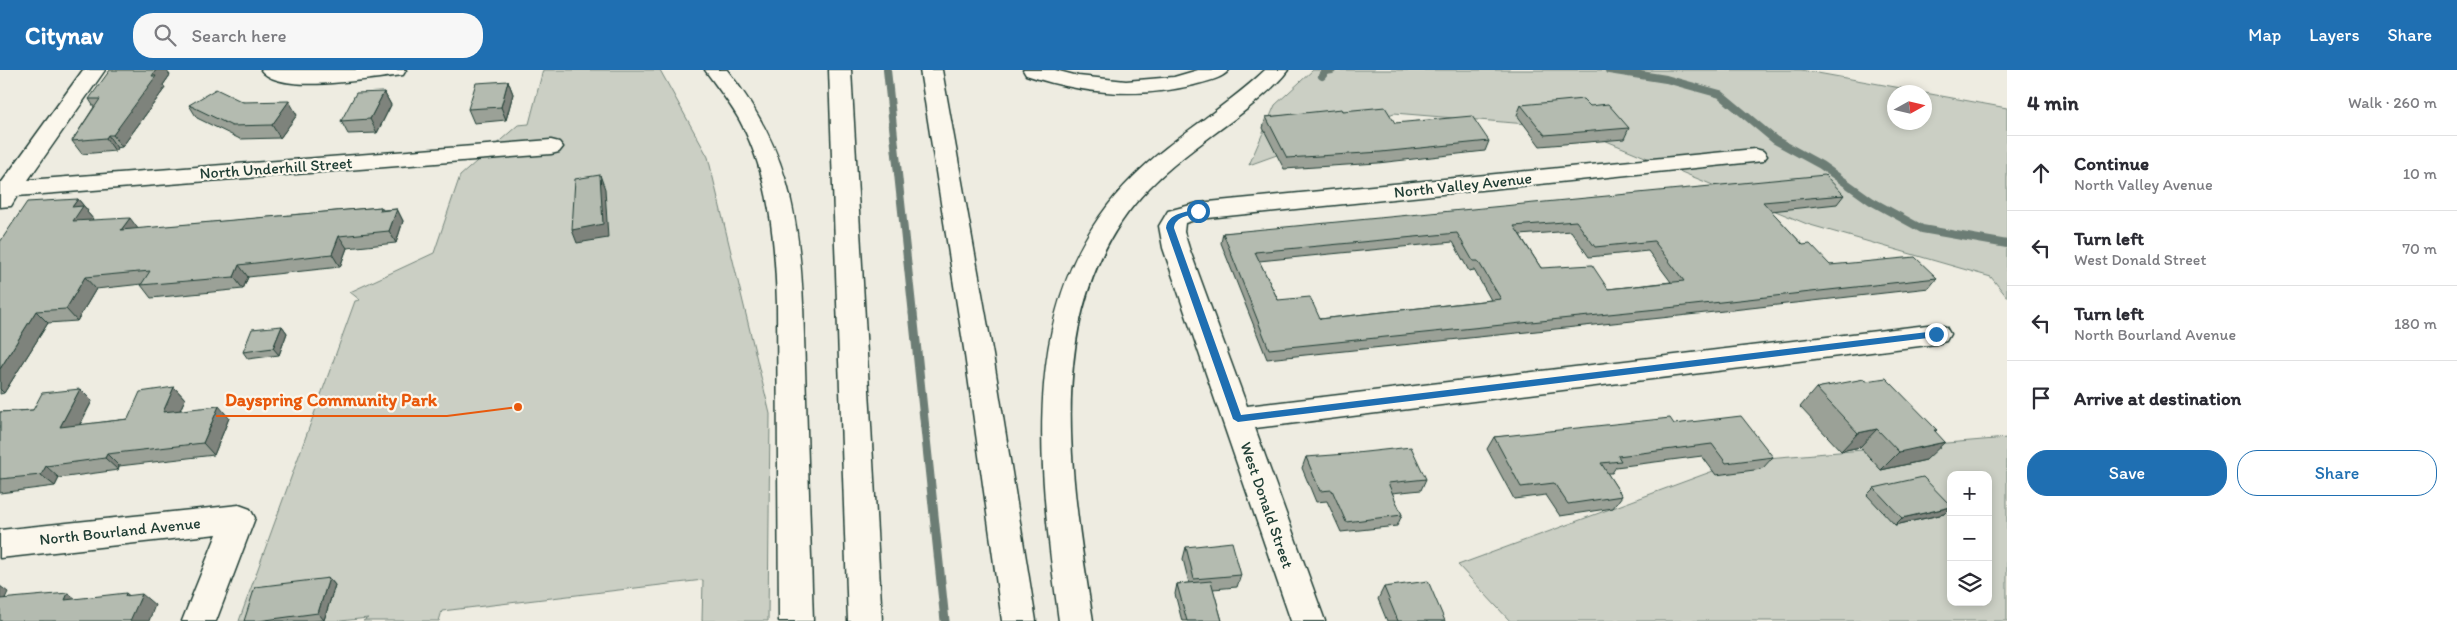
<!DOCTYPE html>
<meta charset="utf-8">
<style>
body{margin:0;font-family:Itim,sans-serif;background:#f7f7f7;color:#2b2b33}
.controls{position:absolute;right:15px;bottom:15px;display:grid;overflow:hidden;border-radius:10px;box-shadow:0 2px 8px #0003}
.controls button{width:45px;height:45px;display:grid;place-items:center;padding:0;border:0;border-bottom:1px solid #e1e1e2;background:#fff;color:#2b2b33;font:25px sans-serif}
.compass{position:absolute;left:1887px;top:15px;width:45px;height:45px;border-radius:50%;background:#fff;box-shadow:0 2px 8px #0003;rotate:82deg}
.stop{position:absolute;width:15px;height:15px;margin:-11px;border:4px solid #1f6fb2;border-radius:50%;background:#fff}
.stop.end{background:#1f6fb2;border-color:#fff;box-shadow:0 1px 5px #0008}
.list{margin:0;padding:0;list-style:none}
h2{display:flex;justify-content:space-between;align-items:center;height:65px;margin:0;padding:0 20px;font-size:21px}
h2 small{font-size:16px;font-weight:400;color:#7c7c81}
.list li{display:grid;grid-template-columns:32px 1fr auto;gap:15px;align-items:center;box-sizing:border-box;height:75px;padding:0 20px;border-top:1px solid #e1e1e2}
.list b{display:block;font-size:19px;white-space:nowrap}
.list p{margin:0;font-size:16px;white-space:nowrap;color:#7c7c81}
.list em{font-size:16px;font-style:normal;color:#7c7c81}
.actions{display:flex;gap:10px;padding:15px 20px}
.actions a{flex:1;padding:11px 0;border:1px solid #1f6fb2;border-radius:20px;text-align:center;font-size:18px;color:#1f6fb2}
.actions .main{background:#1f6fb2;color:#fff}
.icon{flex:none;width:28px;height:28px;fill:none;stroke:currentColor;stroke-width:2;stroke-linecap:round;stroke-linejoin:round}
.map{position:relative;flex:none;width:2007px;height:551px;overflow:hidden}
header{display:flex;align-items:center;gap:30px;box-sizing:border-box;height:70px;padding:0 25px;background:#1f6fb2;color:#fff}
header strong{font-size:24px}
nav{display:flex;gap:28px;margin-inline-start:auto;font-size:18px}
.search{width:350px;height:45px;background:#f7f7f7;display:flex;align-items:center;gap:12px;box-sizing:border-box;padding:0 18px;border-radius:20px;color:#7c7c81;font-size:19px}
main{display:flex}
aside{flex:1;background:#fff}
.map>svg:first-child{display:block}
</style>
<header>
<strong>Citynav</strong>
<div class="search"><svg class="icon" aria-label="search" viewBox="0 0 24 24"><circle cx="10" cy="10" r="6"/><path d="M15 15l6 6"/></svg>Search here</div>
<nav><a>Map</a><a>Layers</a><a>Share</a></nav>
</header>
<main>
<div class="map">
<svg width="2007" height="551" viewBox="0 0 2007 551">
<rect width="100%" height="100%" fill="#eeece1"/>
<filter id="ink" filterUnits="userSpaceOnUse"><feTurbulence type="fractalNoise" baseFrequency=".02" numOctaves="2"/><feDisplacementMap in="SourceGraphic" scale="10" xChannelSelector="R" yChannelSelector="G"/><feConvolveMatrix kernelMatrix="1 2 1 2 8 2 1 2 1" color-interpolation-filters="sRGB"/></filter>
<g filter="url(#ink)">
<g fill="#cbcfc4" stroke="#75867c" fill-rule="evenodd">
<polygon points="543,0 660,0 708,87 770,344 768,551 702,551 703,510 442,541 439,551 363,551 368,548 341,551 239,551 355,231 360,230 350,222 434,183 460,106 518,55 529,54"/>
<polygon points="1313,0 1801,0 1923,22 1894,22 1894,52 1924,52 1925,23 2007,38 2007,227 1991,207 1807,154 1575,58 1394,43 1249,95 1275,35"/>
<path d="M 2007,368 L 2007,551 L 1510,551 L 1458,495 L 1743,390 ZM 1951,405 L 1988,405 L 1988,532 L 1951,532 Z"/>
</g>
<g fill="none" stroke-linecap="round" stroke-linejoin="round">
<g stroke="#6c7d74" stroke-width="8">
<polyline points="887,0 913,245"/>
<polyline points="1609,0 1666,9 1720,24 1775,70 1821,95 1871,131 1922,159 2007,174"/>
<polyline points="1322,6 1326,1 1332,0"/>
</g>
<polyline stroke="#6c7d74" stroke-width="9" points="913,243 945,551"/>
<defs>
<g id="minor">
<polygon points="83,0 105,0 28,110 551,70 559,72 563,77 559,82 551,84 17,126 11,136 0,137 0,112 2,112"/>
<path d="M 261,0 L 406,0 L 403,5 L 395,6 C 366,9 279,25 261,0 Z"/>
<polygon points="1755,79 1763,81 1767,86 1763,91 1198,149 1185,153 1184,162 1189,178 1247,336 1936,254 1946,257 1950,264 1946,271 1936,274 1255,358 1325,551 1291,551 1163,178 1159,156 1168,141 1198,133"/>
<polygon points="239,435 250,439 255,448 216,551 182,551 217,464 0,488 0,460"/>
</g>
<g id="motorway">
<path d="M 705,0 L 727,0 C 786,75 799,140 803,234 L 813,551 L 779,551 L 777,234 C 775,171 770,107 740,51 C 730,33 717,17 705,0 Z"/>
<polygon points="829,0 851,0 882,551 848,551"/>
<polygon points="920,0 942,0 993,285 1036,551 1002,551 965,285"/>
<path d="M 1023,0 L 1055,0 L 1078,6 L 1126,11 L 1174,7 L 1198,0 L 1229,0 C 1222,9 1205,12 1194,15 C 1137,29 1082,24 1026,5 Z"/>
<path d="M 1265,0 L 1288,0 C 1277,15 1261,28 1247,39 C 1214,65 1178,88 1149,118 C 1038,232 1071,409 1093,551 L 1059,551 C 1039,401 1014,224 1133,107 C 1173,67 1224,39 1265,0 Z"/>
</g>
</defs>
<use href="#minor" stroke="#1f3d34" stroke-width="3"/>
<use href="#motorway" stroke="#1f3d34" stroke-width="3"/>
<use href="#minor" fill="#fbf7ec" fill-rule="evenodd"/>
<use href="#motorway" fill="#fbf7ec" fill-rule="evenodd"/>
</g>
<g fill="#9ba197" stroke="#1f3d34" fill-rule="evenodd">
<polygon points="170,5 163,15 165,18 122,77 117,78 115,81 82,84 72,71 94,37 89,29"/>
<polygon points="508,11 513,24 506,50 474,53 468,39"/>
<polygon points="384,22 391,35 377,63 348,64 341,51"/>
<polygon points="243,32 297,45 280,68 240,69 197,48 189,35"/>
<polygon points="1521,35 1590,36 1629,58 1624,69 1540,76 1517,45"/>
<polygon points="1343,41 1395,53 1489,71 1485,81 1378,93 1284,99 1263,58 1266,47"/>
<path d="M 1844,125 L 1837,134 L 1771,141 L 1803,175 L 1830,195 L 1937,208 L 1929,218 L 1661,248 L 1267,289 L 1221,173 L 1223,163 ZM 1571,161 L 1589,187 L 1648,181 L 1671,212 L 1608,219 L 1541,198 L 1520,165 ZM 1453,172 L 1469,201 L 1474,200 L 1491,230 L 1320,249 L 1278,230 L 1259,191 Z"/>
<polygon points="78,129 88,141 87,142 93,149 91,150 138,159 381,137 383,140 397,139 403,151 396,173 347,178 340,197 248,207 243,219 151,228 141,215 142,214 96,219 77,251 48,253 4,323 0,324 0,172"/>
<polygon points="282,256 287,263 279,285 248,289 243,282"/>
<polygon points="1866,311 1935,361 1926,390 1881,400 1860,377 1841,381 1800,337 1816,318"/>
<polygon points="174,317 185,329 180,340 229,348 214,385 119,396 118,400 59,408 55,416 0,423 0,342 33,340 92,331 80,355 128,349"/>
<polygon points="1674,354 1773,387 1762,399 1716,405 1702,386 1616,397 1612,403 1607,403 1622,426 1613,438 1560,446 1546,425 1514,429 1487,379 1494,367"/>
<polygon points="1306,387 1426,409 1421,420 1392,423 1402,445 1397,456 1341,462 1327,431 1316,432 1302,398"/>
<polygon points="1874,418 1944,444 1895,455 1867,425"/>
<polygon points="1186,477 1241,505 1237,517 1213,519 1222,551 1182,551 1175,524 1177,514 1189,513 1183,489"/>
<polygon points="329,508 335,515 324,550 313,551 244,551"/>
<polygon points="1384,517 1445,551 1387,551 1378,529"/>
</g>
<g fill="#7e837b" stroke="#1f3d34">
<polygon points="152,0 166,0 170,5 163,15 165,18 122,77 113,65 152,6"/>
<polygon points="508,11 513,24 506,50 501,37"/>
<polygon points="384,22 391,35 377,63 370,49"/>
<polygon points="289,31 297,45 280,68 272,55"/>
<polygon points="108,65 117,78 115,81 106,68"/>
<polygon points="600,105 605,119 608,168 577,173 572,160"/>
<polygon points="78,129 88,141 87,142 93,149 83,164 73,151 72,137"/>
<polygon points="397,139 403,151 396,173 389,161"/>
<polygon points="130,148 139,160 121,160"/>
<polygon points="339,166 347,178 340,197 332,184"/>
<polygon points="239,195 248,207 243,219 234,207"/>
<polygon points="85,207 96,219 77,251 66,239"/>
<polygon points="36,241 48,253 4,323 0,319 0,299"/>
<polygon points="282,256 287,263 279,285 273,278"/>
<polygon points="174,317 185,329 174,354 163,342"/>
<polygon points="80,319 92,331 72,369 60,357"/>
<polygon points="219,336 229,348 214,385 203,373"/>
<polygon points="1877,359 1860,377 1841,381 1858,363"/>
<polygon points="1934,360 1937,360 1918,378 1945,372 1926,390 1881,400 1899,382"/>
<polygon points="107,384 119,396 118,400 105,388"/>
<polygon points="46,396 59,408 55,416 41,405"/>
<polygon points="1951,437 1944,444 1895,455 1902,448"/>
<polygon points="329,508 335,515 324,550 318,543"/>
<polygon points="0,516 8,522 0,539"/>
<polygon points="68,523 83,534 65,530"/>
<polygon points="126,523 138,533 142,524 155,535 149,551 130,551 125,526"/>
</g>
<g fill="#b4bbb0" stroke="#1f3d34" fill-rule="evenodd">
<polygon points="110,0 156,0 152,6 156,6 113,65 108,65 106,68 72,71 100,29 89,29"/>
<polygon points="508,11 501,37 468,39 476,13"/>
<polygon points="216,19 243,32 289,31 272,55 232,56 189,35"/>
<polygon points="384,22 370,49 341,51 356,23"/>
<polygon points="1583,29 1590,36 1608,34 1629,58 1545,65 1521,35"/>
<polygon points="1385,37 1395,53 1472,46 1489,71 1381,82 1287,88 1266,47 1342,39 1343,41"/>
<polygon points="600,105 603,154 572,160 575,109"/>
<path d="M 1825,105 L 1844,125 L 1763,132 L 1803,175 L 1810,174 L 1830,195 L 1915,187 L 1937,208 L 1667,238 L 1269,279 L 1223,163 ZM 1576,151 L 1595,177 L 1654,171 L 1684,211 L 1608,219 L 1592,195 L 1541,198 L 1514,156 ZM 1457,163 L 1473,191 L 1478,191 L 1501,229 L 1320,249 L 1310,227 L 1278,230 L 1255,182 Z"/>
<polygon points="78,129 72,137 83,136 73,151 130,148 121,160 381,137 380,141 397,139 389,161 339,166 332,184 239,195 234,207 141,215 150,201 85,207 66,239 36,241 0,299 0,172 27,132"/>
<polygon points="282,256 273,278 243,282 252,259"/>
<polygon points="1886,308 1937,360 1934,360 1945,372 1899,382 1877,359 1858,363 1816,318 1864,309 1866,311"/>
<polygon points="174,317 163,342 219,336 203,373 107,384 105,388 46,396 41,405 0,409 0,342 33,340 42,323 80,319 60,357 128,349 140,322"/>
<polygon points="1741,346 1773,387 1726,393 1712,374 1618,386 1621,391 1601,393 1622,426 1568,434 1554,413 1521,417 1494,367 1670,348 1674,354"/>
<polygon points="1411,377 1426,409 1388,413 1402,445 1346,452 1332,420 1320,421 1306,387 1347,384"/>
<polygon points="1923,407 1951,436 1951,437 1902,448 1874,418"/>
<polygon points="1232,472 1241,505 1194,509 1186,477"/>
<polygon points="329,508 318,543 258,551 244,551 255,517"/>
<polygon points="1211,511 1222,551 1187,551 1177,514"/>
<polygon points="1428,511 1445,551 1398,551 1384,517"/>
<polygon points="68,523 65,530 126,523 125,526 142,524 130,551 0,551 0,529"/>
</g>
</g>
<path fill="#1f6fb2" d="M 1198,139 L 1202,141 L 1201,143 C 1191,145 1175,146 1174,158 L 1241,345 L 1936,261 L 1940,264 L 1936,267 L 1238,352 L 1233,349 L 1166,158 C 1168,143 1186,142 1198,139 Z"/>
<g text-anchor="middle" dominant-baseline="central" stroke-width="4.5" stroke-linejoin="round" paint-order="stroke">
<g font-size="16" fill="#1f3d34" stroke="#fbf7ec">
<text transform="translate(276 98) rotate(-4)">North Underhill Street</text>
<text transform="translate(1463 115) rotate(-6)">North Valley Avenue</text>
<text transform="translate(1267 435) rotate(71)">West Donald Street</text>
<text transform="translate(120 461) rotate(-6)">North Bourland Avenue</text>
</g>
</g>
<path fill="none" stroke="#e8590c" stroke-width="2" d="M518 337L447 346H216"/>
<circle fill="#e8590c" stroke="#fbf7ec" stroke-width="2" cx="518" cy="337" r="5"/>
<g font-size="18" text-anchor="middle" font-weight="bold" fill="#e8590c" stroke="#fbf7ec" stroke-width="4.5" stroke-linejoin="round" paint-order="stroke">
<text x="331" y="336">Dayspring Community Park</text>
</g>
</svg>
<div class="controls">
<button>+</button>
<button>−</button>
<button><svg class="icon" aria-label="layers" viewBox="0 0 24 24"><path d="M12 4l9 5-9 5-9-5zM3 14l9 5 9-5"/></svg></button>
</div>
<svg class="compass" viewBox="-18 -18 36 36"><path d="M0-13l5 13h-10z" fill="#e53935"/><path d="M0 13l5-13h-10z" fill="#7c7c81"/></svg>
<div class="stop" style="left:1198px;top:141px"></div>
<div class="stop end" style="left:1936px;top:264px"></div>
</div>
<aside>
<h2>4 min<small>Walk · 260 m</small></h2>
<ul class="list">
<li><svg class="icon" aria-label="ahead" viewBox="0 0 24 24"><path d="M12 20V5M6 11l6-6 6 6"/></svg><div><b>Continue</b><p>North Valley Avenue</p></div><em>10 m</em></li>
<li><svg class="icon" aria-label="left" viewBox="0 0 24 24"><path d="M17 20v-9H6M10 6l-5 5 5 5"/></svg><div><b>Turn left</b><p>West Donald Street</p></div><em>70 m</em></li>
<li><svg class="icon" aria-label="left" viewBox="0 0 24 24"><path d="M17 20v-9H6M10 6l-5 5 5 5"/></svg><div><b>Turn left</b><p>North Bourland Avenue</p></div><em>180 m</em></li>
<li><svg class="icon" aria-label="arrive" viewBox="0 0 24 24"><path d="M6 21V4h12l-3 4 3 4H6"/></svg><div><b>Arrive at destination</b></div></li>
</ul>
<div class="actions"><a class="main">Save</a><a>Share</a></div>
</aside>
</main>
